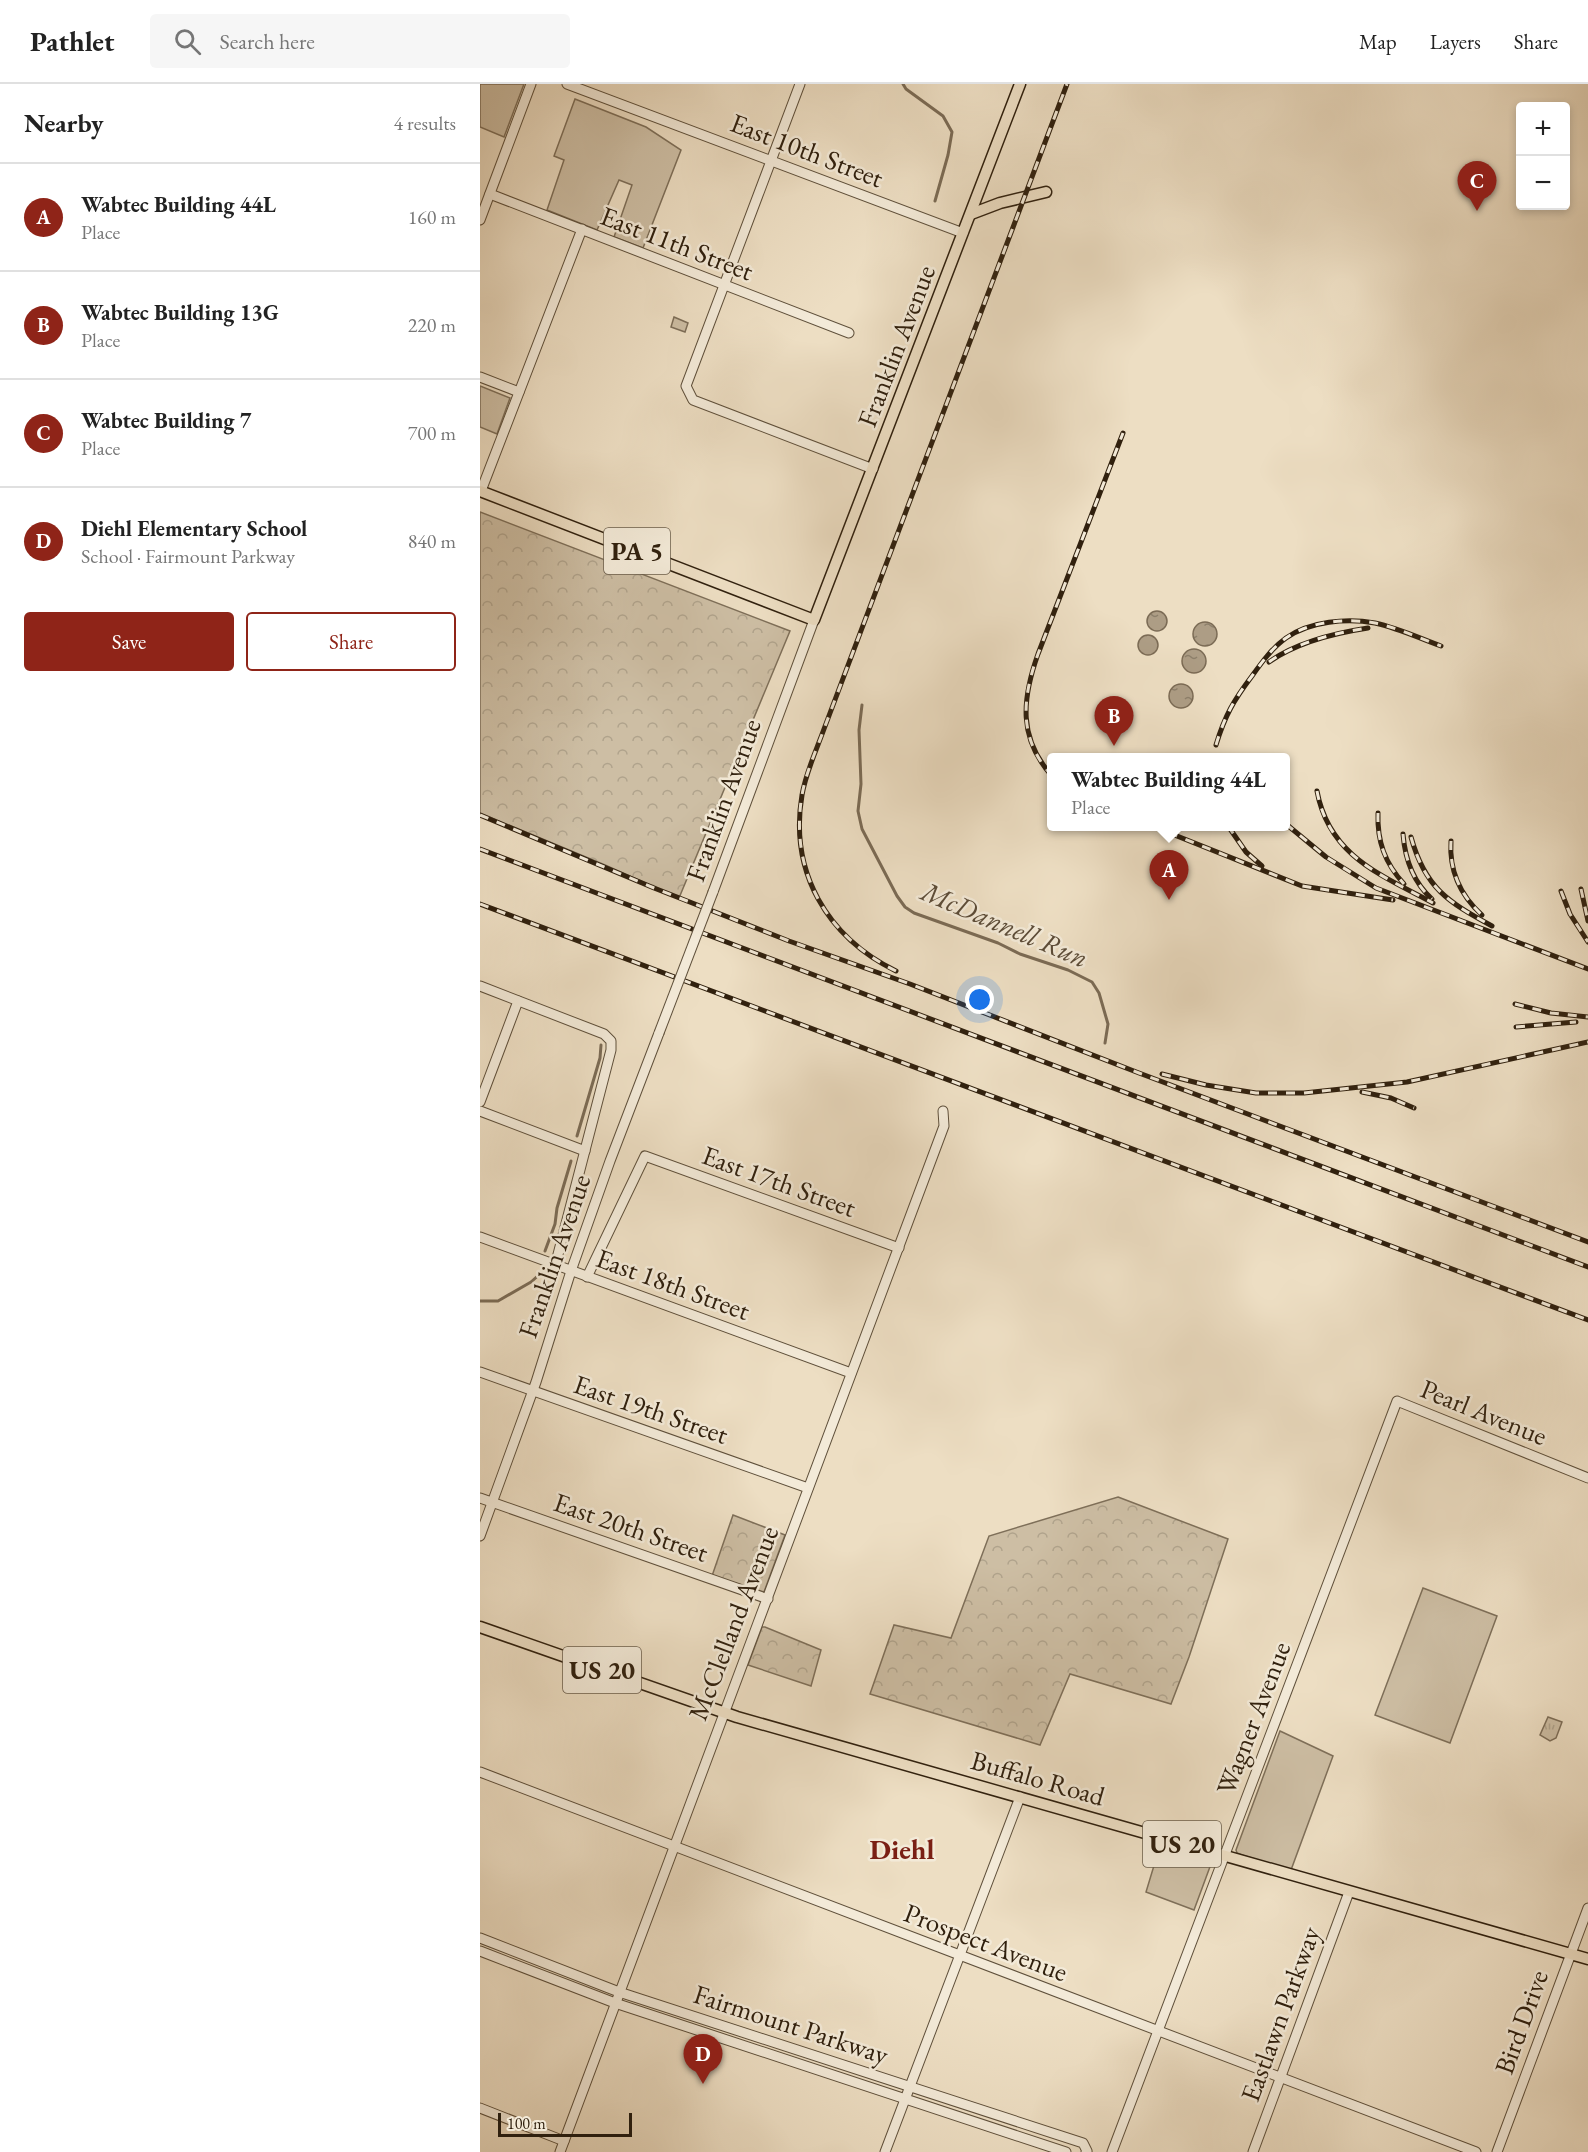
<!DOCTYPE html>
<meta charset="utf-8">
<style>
body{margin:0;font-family:"EB Garamond",serif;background:#f6f6f6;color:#222}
.controls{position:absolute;right:18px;top:18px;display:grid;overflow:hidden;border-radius:6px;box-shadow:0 3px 9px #0003}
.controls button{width:54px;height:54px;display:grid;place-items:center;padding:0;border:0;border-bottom:2px solid #e0e0e0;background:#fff;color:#222;font:30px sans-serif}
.scale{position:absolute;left:18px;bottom:15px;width:134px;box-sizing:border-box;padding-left:6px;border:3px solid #30200e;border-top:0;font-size:16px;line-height:21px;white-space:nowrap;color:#30200e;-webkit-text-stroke:4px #f3ead8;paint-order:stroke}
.you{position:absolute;left:500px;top:916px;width:21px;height:21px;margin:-15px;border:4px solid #fff;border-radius:50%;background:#1a73e8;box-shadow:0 0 0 9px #1a73e833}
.badge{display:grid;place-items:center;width:39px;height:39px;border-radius:50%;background:#8f2418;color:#fff;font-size:20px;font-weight:700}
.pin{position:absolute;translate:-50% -50px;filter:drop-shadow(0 2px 3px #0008)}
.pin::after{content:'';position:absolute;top:32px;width:21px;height:18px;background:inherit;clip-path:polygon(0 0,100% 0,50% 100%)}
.popup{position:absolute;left:567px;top:669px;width:243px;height:78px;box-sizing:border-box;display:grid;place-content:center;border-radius:6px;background:#fff;filter:drop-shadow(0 2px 4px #0005);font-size:20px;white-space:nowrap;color:#767676}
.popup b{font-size:22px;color:#222}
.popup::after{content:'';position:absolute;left:50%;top:100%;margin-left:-12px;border:12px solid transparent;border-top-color:#fff}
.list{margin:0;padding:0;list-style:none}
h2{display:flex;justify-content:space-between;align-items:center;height:78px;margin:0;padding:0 24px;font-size:26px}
h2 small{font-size:20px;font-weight:400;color:#767676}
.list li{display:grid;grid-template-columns:39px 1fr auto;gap:18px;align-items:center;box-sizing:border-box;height:108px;padding:0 24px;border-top:2px solid #e0e0e0}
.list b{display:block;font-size:22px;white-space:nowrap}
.list p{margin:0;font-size:20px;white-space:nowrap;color:#767676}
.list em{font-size:20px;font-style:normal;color:#767676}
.actions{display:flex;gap:12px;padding:18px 24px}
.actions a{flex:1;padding:14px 0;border:2px solid #8f2418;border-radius:6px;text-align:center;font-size:21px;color:#8f2418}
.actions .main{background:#8f2418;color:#fff}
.icon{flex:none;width:33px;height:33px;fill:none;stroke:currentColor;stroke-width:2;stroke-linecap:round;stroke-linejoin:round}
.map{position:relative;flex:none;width:1108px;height:2068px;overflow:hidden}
header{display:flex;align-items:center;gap:36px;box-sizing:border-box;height:84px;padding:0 30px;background:#fff;border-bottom:2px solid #e0e0e0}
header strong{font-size:28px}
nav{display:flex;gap:33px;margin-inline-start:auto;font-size:21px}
.search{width:420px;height:54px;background:#f6f6f6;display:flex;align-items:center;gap:15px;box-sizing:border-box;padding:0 21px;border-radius:6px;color:#767676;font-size:22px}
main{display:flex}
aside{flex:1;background:#fff}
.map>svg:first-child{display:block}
</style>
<header>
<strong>Pathlet</strong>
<div class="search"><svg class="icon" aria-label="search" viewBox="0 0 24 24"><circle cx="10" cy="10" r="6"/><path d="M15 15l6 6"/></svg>Search here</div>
<nav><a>Map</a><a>Layers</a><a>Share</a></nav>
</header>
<main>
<aside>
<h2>Nearby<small>4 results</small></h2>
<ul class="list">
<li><span class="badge">A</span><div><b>Wabtec Building 44L</b><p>Place</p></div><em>160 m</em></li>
<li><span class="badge">B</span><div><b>Wabtec Building 13G</b><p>Place</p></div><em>220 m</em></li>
<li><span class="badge">C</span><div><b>Wabtec Building 7</b><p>Place</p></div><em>700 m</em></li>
<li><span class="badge">D</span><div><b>Diehl Elementary School</b><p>School · Fairmount Parkway</p></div><em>840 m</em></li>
</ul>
<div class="actions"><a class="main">Save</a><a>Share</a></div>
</aside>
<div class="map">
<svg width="1108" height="2068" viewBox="0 0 1108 2068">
<defs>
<pattern id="forest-crowns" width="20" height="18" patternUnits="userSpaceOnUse" patternTransform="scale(1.5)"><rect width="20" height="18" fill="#cdbea4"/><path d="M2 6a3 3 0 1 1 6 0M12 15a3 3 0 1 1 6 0" fill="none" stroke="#b0a38c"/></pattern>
<pattern id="park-tufts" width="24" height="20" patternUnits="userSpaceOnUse" patternTransform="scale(1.5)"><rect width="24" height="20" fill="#cdbea4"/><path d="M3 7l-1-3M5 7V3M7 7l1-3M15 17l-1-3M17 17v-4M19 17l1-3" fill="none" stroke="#b0a38c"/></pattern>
<pattern id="water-ripples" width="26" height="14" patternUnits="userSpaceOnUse" patternTransform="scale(1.5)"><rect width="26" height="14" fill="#ad9d85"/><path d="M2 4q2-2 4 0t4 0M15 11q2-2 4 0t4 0" fill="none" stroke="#8d806b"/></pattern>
</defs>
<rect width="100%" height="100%" fill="#eddec3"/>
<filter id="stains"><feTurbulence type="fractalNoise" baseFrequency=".00333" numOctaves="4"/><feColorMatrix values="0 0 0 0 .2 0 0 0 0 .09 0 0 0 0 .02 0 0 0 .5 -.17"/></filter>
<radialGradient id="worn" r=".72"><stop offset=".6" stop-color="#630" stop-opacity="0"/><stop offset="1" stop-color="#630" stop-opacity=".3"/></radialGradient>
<g fill="#cdbea4" stroke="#7e6f59" stroke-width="1.5">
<polygon points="0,0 44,0 24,53 0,43"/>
<polygon points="95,15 166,43 201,66 163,164 134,153 152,101 139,96 117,146 67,126 84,76 74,72"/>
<polygon points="0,302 30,314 17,350 0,343"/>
<polygon points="943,1504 1017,1532 970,1659 895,1631"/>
<polygon points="800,1647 853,1672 811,1786 762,1771 757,1769 756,1766"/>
<polygon points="679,1765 731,1780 714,1826 666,1808"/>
</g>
<g fill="url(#forest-crowns)" stroke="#7e6f59" stroke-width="1.5">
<polygon points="0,428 310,547 199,814 125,781 0,729"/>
<polygon points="638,1413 748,1455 709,1573 691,1620 590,1590 560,1661 390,1610 414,1541 471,1554 509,1452"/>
<polygon points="253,1431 305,1451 284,1508 232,1492"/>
<polygon points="282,1543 285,1543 341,1566 331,1602 268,1581"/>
</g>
<g fill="url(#park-tufts)" stroke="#7e6f59" stroke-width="1.5">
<polygon points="194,233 208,239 205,248 191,243"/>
<polygon points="1068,1633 1082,1638 1076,1654 1070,1657 1060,1651"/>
</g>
<g fill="url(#water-ripples)" stroke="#7b6b55" stroke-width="1.5">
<circle cx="677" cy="537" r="10"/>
<circle cx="725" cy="550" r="12"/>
<circle cx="668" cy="561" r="10"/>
<circle cx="714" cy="577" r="12"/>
<circle cx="701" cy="612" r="12"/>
</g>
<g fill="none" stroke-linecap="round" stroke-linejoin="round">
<g stroke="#7b6b55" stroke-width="3">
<polyline points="423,0 426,5 463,32 472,48 468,71 455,117"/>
<polyline points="382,621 379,646 381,700 378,727 382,745 417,812 425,823 434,829 518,859 540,870 588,886 612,898 619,909 628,940 625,959"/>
<polyline points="97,1052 120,974 121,961"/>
<polyline points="65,1167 75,1140 77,1124 91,1077"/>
<polyline points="0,1217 18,1217 51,1198 61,1189"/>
</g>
<defs>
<g id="minor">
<polyline points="87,0 483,149"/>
<polyline points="320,0 206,302 213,316 393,385"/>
<polyline points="10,110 369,249"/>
<polyline points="0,136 51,0"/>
<polyline points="0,293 39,308"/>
<polyline points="1,407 102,145"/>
<polyline points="233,808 334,536"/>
<polyline points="0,902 124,950 131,957 131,966 75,1182"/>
<polyline points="0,1018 38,917"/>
<polyline points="0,1027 105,1067"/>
<polyline points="0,1153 371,1289"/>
<polyline points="107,1193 165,1072 419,1164"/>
<polyline points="0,1288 328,1404"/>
<polyline points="0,1414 288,1515"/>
<polyline points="0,1452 56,1298 91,1187 130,1077 179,949"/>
<polyline points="0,1688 996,2068"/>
<polyline points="0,1854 139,1908 603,2059 607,2067 606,2068"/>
<polyline points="0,1867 135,1919 586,2068"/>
<polyline points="0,2024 84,2057"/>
<polyline points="80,2068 464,1042 463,1027"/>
<polyline points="405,2068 540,1713"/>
<polyline points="632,2068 917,1317 1108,1394"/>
<polyline points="773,2068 869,1808"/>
<polyline points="1017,2068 1108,1824"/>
</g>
<g id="major">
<polyline points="491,130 520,119 566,108"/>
<polyline points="0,407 334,536 540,0"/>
<polyline points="0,1543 257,1633 1108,1875"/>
</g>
</defs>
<use href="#minor" stroke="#5f503b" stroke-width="11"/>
<use href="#major" stroke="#30200e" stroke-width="13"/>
<use href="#minor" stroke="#f3ead8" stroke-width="9"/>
<use href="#major" stroke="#eddec3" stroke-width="10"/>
<defs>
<g id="rail">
<path d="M 789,578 C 817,558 855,549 888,544"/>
<path d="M 736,661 C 745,631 754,616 772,592 C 782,578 792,564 806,554 C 830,537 867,534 895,539 C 918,544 939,554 961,562"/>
<path d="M 572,692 C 538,654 542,615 558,570 L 643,349"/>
<path d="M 837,707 C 849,772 901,791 953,819"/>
<path d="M 898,729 C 897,758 905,779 924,800"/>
<polyline points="0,731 174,804 309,857 430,900 659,989 1108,1158"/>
<polyline points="806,740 846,773 896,804 1108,885"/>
<polyline points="672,742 822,802 913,816"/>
<polyline points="748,742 766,768 782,782"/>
<path d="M 923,750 C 925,775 933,798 952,815"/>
<path d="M 931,753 C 945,804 968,818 1012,842"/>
<path d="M 971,757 C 969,787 981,812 1002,831"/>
<polyline points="0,765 1108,1183"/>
<polyline points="1101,805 1108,837"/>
<polyline points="1081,807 1090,830 1108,858"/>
<polyline points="0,820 1108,1236"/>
<path d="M 416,887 C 347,853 309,788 322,711 C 326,688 336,667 344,645 L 587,0"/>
<polyline points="1035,920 1071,929 1108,933"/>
<polyline points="1036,943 1096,938"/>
<polyline points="682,990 726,1001 776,1009 824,1009 927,998 1108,958"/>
<polyline points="882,1008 911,1014 934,1024"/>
</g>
</defs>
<use href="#rail" stroke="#30200e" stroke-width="5"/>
<use href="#rail" stroke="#f3ead8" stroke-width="3" stroke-dasharray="9" stroke-linecap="butt"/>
<defs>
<polyline id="minor-bridge" points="179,949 233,808"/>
</defs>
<use href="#minor-bridge" stroke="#5f503b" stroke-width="11" stroke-linecap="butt"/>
<use href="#minor-bridge" stroke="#f3ead8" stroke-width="9"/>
</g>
<g text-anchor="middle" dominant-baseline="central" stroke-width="5" stroke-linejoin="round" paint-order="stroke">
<g fill="#f3ead8" stroke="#6a5d4b" stroke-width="1.5">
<rect x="124" y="444" width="66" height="46" rx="4.5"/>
<rect x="83" y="1563" width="78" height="46" rx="4.5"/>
<rect x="663" y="1737" width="78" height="46" rx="4.5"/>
</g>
<g font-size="26" font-weight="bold" fill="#30200e">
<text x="157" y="467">PA 5</text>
<text x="122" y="1586">US 20</text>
<text x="702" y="1760">US 20</text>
</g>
<g font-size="27" fill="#30200e" stroke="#f3ead8">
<text transform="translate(327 66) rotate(21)">East 10th Street</text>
<text transform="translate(197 159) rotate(21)">East 11th Street</text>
<text transform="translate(416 262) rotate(-69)">Franklin Avenue</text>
<text transform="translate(243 716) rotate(-70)">Franklin Avenue</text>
<text transform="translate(299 1097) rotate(20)">East 17th Street</text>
<text transform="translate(74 1172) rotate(-71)">Franklin Avenue</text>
<text transform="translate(193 1200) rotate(20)">East 18th Street</text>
<text transform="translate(171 1325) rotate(19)">East 19th Street</text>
<text transform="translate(1004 1328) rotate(22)">Pearl Avenue</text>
<text transform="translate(151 1443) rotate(19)">East 20th Street</text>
<text transform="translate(253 1539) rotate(-69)">McClelland Avenue</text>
<text transform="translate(773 1634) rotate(-69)">Wagner Avenue</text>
<text transform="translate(558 1694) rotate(16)">Buffalo Road</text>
<text transform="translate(506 1858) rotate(21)">Prospect Avenue</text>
<text transform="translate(800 1930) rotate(-70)">Eastlawn Parkway</text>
<text transform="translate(1041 1938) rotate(-70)">Bird Drive</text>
<text transform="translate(311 1940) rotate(18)">Fairmount Parkway</text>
</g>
<g font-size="28" font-style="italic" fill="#5c4c38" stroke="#f3ead8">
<text transform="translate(525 840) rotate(23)">McDannell Run</text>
</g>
<g font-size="28" font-weight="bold" fill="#7a1f14" stroke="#f3ead8">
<text x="422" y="1765">Diehl</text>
</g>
</g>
<rect width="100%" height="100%" filter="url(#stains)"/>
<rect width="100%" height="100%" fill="url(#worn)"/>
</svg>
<div class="controls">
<button>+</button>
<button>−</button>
</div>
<div class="scale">100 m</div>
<div class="you"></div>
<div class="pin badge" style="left:689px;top:816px">A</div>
<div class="popup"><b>Wabtec Building 44L</b>Place</div>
<div class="pin badge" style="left:634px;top:662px">B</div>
<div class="pin badge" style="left:997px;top:127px">C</div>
<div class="pin badge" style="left:223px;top:2000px">D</div>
</div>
</main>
